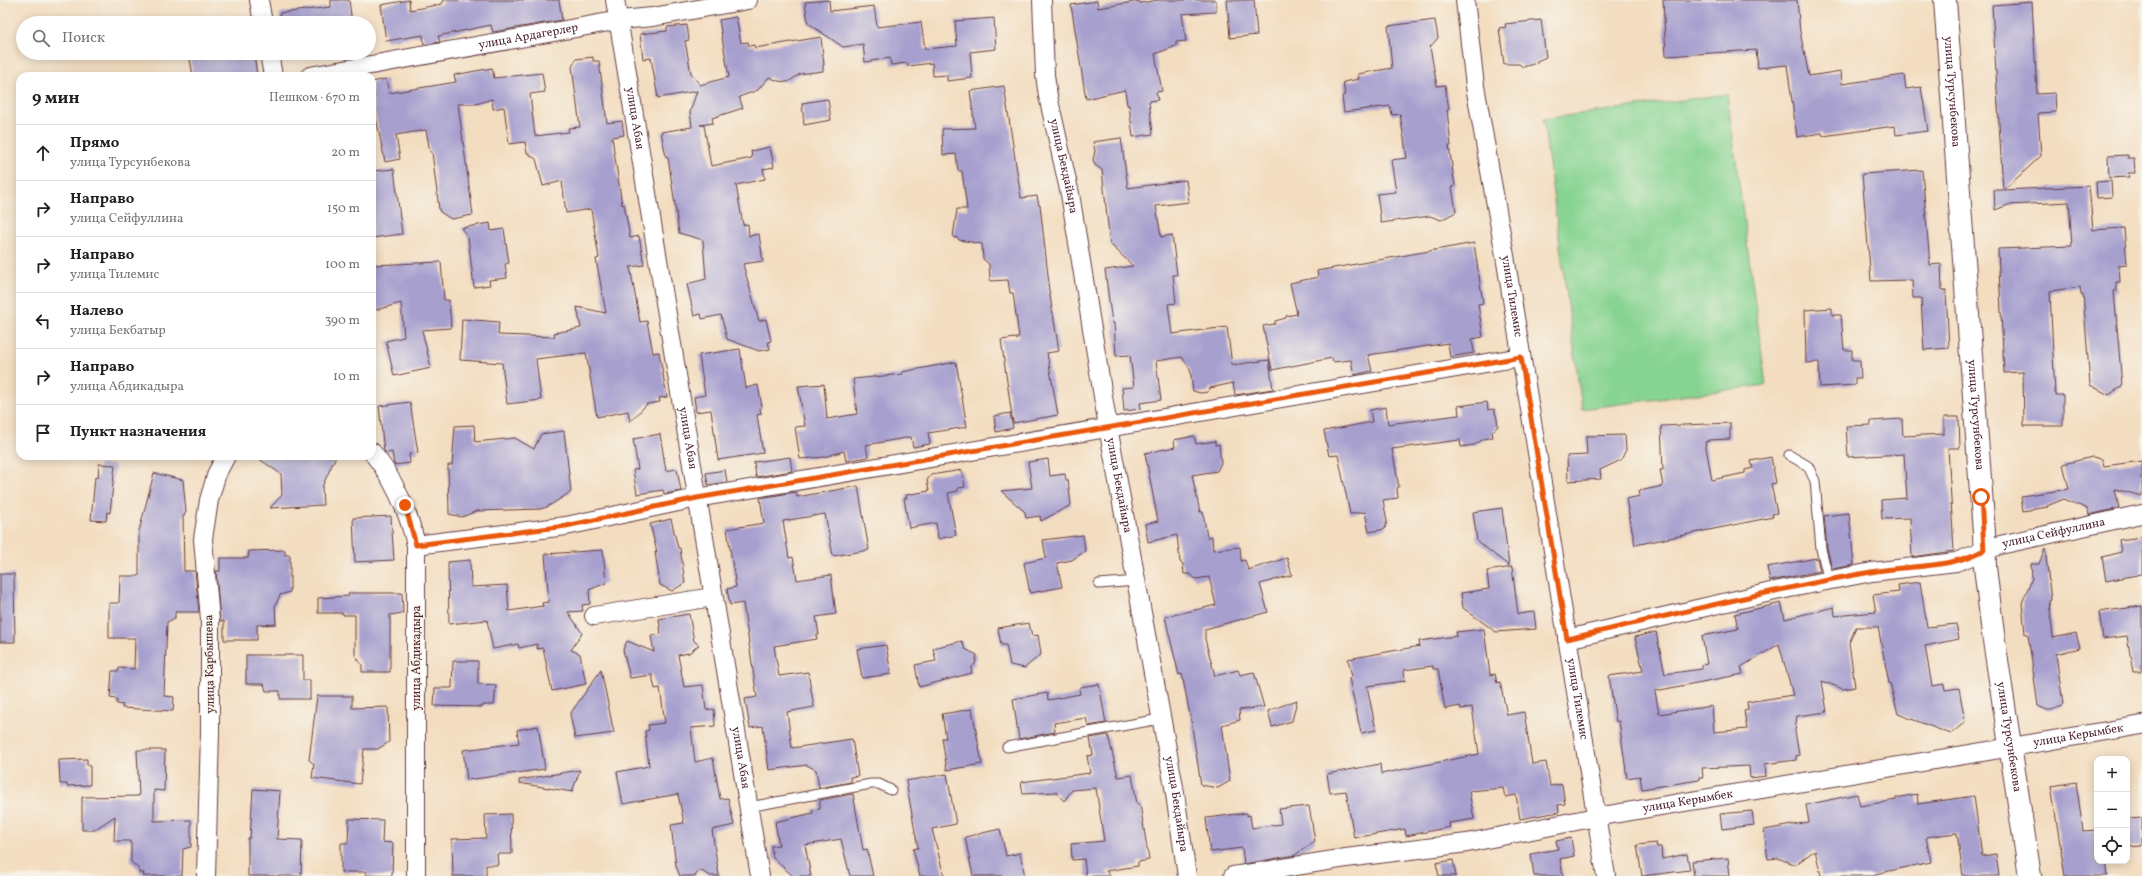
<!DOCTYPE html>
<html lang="ru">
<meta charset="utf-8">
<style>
body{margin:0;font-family:Vollkorn,serif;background:#f6f6f6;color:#202124}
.controls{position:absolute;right:12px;bottom:12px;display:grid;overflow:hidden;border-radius:8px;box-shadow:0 2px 10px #0003}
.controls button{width:36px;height:36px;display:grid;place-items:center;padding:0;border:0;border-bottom:1px solid #e0e0e0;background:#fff;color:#202124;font:20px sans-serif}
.stop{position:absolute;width:12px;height:12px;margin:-9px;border:3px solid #ea580c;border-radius:50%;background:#fff}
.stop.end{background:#ea580c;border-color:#fff;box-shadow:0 1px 4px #0008}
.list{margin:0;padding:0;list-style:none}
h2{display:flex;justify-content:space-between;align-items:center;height:52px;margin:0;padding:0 16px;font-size:17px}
h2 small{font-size:13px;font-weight:400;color:#757577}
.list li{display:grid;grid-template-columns:26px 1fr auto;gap:12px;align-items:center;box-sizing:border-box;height:56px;padding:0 16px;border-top:1px solid #e0e0e0}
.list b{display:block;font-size:15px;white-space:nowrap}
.list p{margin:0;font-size:13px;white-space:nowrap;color:#757577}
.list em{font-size:13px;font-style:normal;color:#757577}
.icon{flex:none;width:22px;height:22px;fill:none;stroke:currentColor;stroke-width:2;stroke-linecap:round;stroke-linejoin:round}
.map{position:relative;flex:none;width:2142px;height:876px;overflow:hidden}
.search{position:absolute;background:#fff;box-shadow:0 2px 10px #0003;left:16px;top:16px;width:360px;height:44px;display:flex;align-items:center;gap:10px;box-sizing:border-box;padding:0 14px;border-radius:22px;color:#757577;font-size:15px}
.panel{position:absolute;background:#fff;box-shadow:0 2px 10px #0003;left:16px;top:72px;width:360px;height:388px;border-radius:12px}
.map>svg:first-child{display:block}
</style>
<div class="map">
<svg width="2142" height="876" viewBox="0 0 2142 876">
<rect width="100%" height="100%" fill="#f7f3e8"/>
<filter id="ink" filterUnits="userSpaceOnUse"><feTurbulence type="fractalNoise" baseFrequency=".025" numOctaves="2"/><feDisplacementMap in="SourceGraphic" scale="8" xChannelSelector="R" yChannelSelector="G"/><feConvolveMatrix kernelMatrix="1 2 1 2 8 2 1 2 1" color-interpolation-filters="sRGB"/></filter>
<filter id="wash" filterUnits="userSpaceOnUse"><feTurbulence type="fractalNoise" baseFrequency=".012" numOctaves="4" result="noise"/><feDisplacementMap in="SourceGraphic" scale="16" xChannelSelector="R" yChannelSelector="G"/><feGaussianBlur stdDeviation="0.9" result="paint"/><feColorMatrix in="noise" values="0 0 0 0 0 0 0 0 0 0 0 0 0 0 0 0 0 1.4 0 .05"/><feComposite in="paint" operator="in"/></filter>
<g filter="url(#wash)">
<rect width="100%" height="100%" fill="#f3ddc0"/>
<polygon fill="#87d492" stroke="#687a5e" points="1727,94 1766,385 1582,409 1543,119"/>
<g id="blocks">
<g fill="#a7a0cf" fill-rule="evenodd">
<polygon points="331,0 349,0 352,23 280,23 280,13 331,7"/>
<polygon points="409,0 410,10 442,4 444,0 559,0 562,20 493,32 491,25 438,36 440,42 424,45 423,35 386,41 381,5"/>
<polygon points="829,0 830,11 874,6 877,27 921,22 925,49 957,46 955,21 994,18 996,49 970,52 972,78 947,81 947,75 933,76 932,63 908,66 907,63 891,65 890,58 865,62 863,44 843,47 808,23 805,2"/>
<polygon points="1159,0 1216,0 1216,12 1182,14 1186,41 1176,42 1176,46 1155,54 1162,91 1156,92 1158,100 1149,101 1153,134 1133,137 1129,105 1127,105 1125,90 1086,99 1071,5 1097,1 1098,8 1139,1 1140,3"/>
<polygon points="1227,0 1254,0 1257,35 1230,38"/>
<polygon points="1663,0 1797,0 1800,32 1809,76 1841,71 1842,84 1904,75 1906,89 1921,87 1928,131 1896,135 1895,126 1823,136 1822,133 1797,137 1787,65 1758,68 1756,50 1666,56"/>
<polygon points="2032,2 2037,94 2055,93 2056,112 2038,113 2041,156 2004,190 2089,186 2093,230 2124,228 2127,264 2119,265 2120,282 2116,282 2117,291 2114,291 2122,386 2109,395 2090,385 2083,294 2081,294 2080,287 2050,291 2055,395 2063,395 2063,426 2024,426 2023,372 2004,373 1998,249 2072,246 2069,202 2008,205 1995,210 1994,190 2003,190 1992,5"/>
<polygon points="736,17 741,43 748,42 749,46 754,45 755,48 821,37 824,65 823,65 823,71 800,74 788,82 778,81 769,77 758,90 739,97 743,108 712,118 713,123 700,125 704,125 711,166 752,158 751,151 770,147 774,167 763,169 765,179 736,185 743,225 748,224 749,236 759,234 763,261 743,264 759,321 766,319 771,341 768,342 770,349 759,351 727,339 721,315 702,319 701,314 694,316 687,284 706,279 703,240 679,233 668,157 666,157 661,132 692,127 690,112 697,91 658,98 651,58 643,59 640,34 667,31 667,27 687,25 689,40 685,41 691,73 700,85 729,77 719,20"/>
<polygon points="1435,20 1438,38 1430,47 1437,86 1445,85 1449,109 1447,110 1451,146 1449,146 1455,186 1452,187 1456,212 1441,220 1430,216 1381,223 1377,194 1396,192 1391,160 1407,158 1400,114 1392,115 1390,106 1344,112 1342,96 1345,95 1343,82 1359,79 1358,74 1392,68 1388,26"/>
<polygon points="1541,20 1546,57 1537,61 1537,63 1523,67 1519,64 1504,64 1499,28 1506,27 1505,24"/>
<polygon points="189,53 254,53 257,76 193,76"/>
<polygon points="593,57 593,61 599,61 607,123 622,121 624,135 612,137 622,205 624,204 630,238 639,236 644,265 630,267 640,322 647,321 653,353 659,352 667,397 659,398 660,402 647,404 630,422 628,411 597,417 586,353 536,359 541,400 507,404 502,363 460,360 462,319 499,322 498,335 555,337 554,333 581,328 577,307 606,313 596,259 599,258 591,209 566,213 562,181 543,186 536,159 527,153 525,142 509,144 504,107 493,109 492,99 476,104 458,104 473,215 451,219 440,212 439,209 432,152 430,152 426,130 396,135 400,159 385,162 372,98 372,82 386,79 389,93 456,82 454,75 492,68 494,78 542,73 545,92 530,94 535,136 569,132 568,128 580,127 572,67 576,59"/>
<polygon points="1004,86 1021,198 1037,196 1039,206 1040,205 1049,284 1048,284 1059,351 1047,353 1058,415 1013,423 1001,340 1015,338 1017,340 1017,337 1019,337 1013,293 1010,293 1008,280 990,281 989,264 983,259 982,244 959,240 958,238 953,237 957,209 967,209 962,171 958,171 956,154 943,155 942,129 975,128 970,91"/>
<polygon points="828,99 831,120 804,125 802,103"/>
<polygon points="1121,138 1128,188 1186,180 1189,202 1156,206 1161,237 1172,235 1177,275 1173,275 1176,303 1168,304 1172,334 1227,327 1232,365 1269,360 1273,389 1235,395 1233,383 1210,388 1208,392 1200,393 1193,391 1190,369 1182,357 1156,361 1161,400 1140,403 1141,409 1124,411 1122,388 1134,387 1130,355 1116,356 1114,323 1112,323 1105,270 1133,266 1110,244 1102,170 1095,165 1093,160 1095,151 1093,142"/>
<polygon points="2128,155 2128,158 2134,158 2135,173 2128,173 2129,177 2109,178 2108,156"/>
<polygon points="394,169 402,234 372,238 372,171"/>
<polygon points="1922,170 1930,265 1941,264 1942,290 1946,290 1949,348 1924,350 1921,298 1913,298 1912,280 1871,281 1862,174"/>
<polygon points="2111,181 2112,197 2097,198 2096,182"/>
<polygon points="490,223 491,231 504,229 509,263 505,264 507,278 489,280 490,285 474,287 468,237 461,228"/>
<polygon points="1474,243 1483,303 1478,304 1483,337 1472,339 1474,353 1450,357 1448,343 1368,355 1372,371 1354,375 1351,360 1333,362 1332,358 1272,370 1263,326 1275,324 1275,321 1286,318 1286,316 1297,314 1290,283 1318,277 1317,271"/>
<polygon points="441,262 444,300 449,300 451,328 422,330 431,368 394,376 386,341 404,337 401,303 372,311 372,265"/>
<polygon points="1832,308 1832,315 1841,315 1844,350 1852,350 1852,360 1860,360 1861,378 1855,378 1855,385 1820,387 1819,362 1806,363 1805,310"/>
<polygon points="740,349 746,388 758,385 762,407 760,408 761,414 757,415 763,453 718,460 711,410 696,412 694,397 705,395 699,355"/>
<polygon points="956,362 967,427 928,433 930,444 913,447 911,437 866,445 868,457 846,461 844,451 824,457 800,459 795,427 805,426 798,386 824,384 827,419 857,414 853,379 903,374 902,372"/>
<polygon points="410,402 418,453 409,454 410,463 394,465 392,452 386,453 384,451 379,406"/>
<polygon points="1487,402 1488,410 1494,409 1497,419 1498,426 1492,432 1493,437 1484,439 1474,445 1461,447 1460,440 1392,449 1399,487 1397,488 1398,498 1383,500 1387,521 1385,529 1369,532 1365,512 1350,514 1338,455 1329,456 1324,431 1372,422 1370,410 1386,407 1388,424 1459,415 1458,406"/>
<polygon points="1010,413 1013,428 996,432 994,416"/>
<polygon points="1944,417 1959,417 1960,448 1948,448 1954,551 1912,557 1910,518 1882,519 1881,500 1907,498 1904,454 1848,457 1846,426 1871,425 1871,421 1902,419 1903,436 1944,434"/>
<polygon points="1730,423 1730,439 1709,440 1709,441 1705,442 1712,480 1745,473 1745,470 1753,468 1751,461 1771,457 1776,483 1771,484 1777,513 1772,514 1773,517 1635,545 1626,499 1640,496 1639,491 1663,486 1660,470 1663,470 1661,426"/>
<polygon points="474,425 475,442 515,438 534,449 541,434 564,431 571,492 547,507 540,509 477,511 462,517 449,514 448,465 452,465 455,426"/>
<polygon points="660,434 666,471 677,469 681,491 664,494 663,490 637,494 633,470 638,469 633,439"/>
<polygon points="1625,435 1626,450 1621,460 1600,470 1601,479 1568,481 1567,456 1587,455 1586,436"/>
<polygon points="1194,436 1196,444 1215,441 1215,445 1219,444 1221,463 1217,471 1192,475 1200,512 1203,512 1207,537 1212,536 1213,550 1240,547 1241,561 1245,560 1248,570 1287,558 1292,575 1260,584 1268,612 1205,629 1205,639 1215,676 1238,670 1240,675 1254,672 1264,707 1239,710 1240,720 1222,725 1230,781 1218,788 1201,785 1191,720 1182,674 1179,675 1165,617 1216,605 1209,577 1196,579 1190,574 1184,574 1183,564 1180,562 1177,535 1148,542 1145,524 1158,521 1145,453 1175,447 1174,440"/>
<polygon points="255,456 336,456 322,487 323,505 270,508 282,495 281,474"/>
<polygon points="790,457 792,471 756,477 754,462"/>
<polygon points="2092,457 2102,459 2104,466 2142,461 2142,496 2115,489 2119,508 2089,515 2088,509 2064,499 2047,506 2048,507 2023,511 2021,496 2069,489 2063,464"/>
<polygon points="1048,459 1050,476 1065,474 1066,480 1068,480 1071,505 1041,521 1040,516 1026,518 1025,512 1001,491 1032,488 1028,462"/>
<polygon points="99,464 115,465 110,513 107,512 106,521 91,520 95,477 98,478"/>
<polygon points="725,470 727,482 708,485 706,473"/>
<polygon points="962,470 965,487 958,488 958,491 948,493 956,535 938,539 936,523 909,528 904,498 907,498 906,495 929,491 927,480 931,475"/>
<polygon points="154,473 183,480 186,512 183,517 184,571 195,571 199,612 175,612 175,618 167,622 164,696 174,697 173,711 122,708 123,705 117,704 117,699 110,698 112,671 119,671 119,668 134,669 135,638 109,638 109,603 119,603 120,576 139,576 139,531"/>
<polygon points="858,486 869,550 833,556 825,514 783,521 789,558 793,557 797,580 831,575 836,614 816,617 819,635 816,635 817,639 774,646 779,676 808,672 814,707 787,712 792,748 852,739 858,776 850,777 851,782 819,788 816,770 807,765 769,770 763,726 750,728 745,699 757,697 743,603 730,605 727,589 736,587 727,529 764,523 760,498 796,492 797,497"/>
<polygon points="1502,508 1509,566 1477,541 1473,512"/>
<polygon points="1849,513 1854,565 1832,569 1827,548 1824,516"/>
<polygon points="391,516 394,560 355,562 353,518"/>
<polygon points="671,519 678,548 680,548 685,583 672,591 660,585 655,552 657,552 650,524"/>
<polygon points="1083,535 1085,551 1072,560 1057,563 1062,587 1030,593 1024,563 1046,558 1043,540"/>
<polygon points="2142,537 2142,574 2106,581 2102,557 2121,552 2119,540"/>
<polygon points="2045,548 2051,600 2049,601 2053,638 2076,633 2080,648 2056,654 2063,704 2052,710 2047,710 2038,706 2028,634 2025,634 2022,603 2032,578 2031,564 2039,564"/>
<polygon points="285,550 285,555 290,555 290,592 280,595 275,606 276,624 257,625 257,640 224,640 224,621 220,621 216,571 220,571 220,558 248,558 249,551"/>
<polygon points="603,550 606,583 589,590 590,604 582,605 583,611 568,612 582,633 571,650 580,654 586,684 552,691 543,648 537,649 537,644 519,648 518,644 493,649 487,620 449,624 448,562 470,560 471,587 507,585 509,611 543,606 542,603 549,602 545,554"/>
<polygon points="1817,558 1820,571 1770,581 1767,567"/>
<polygon points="1512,567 1518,614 1534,612 1536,629 1496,632 1463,608 1461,593 1489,589 1487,571"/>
<polygon points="0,574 14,574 15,642 0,642"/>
<path d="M 1920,582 L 1927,627 L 1956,624 L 1959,639 L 1925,646 L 1932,686 L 1944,684 L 1945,690 L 1959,688 L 1965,722 L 1951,734 L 1898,714 L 1890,683 L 1889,683 L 1878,627 L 1856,627 L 1849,643 L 1855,687 L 1843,689 L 1822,681 L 1827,712 L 1797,716 L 1795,731 L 1799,755 L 1796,756 L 1796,760 L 1765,764 L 1766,776 L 1750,778 L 1749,766 L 1702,768 L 1703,777 L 1699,777 L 1699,780 L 1642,789 L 1640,776 L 1627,778 L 1619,721 L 1616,722 L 1609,676 L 1643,671 L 1635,637 L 1656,632 L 1665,674 L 1702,669 L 1702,665 L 1707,664 L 1702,636 L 1738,629 L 1735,614 L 1781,603 L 1785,619 L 1834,607 L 1835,616 L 1876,612 L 1873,595 L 1899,592 L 1898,585 ZM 1779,644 L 1793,695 L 1747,702 L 1748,710 L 1744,711 L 1747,729 L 1714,732 L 1712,706 L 1659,714 L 1655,691 L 1743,674 L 1741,667 Z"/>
<polygon points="348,593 402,593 403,613 390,615 390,672 362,672 362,665 355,655 355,615 343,615 343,613 318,613 318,598 349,596"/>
<polygon points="2142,606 2142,672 2133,672 2127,636 2103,639 2099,612"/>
<polygon points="689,614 694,641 699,645 689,653 678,655 684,687 703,685 706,710 714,709 715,726 691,728 695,762 713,758 720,799 728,798 734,825 712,830 719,876 711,876 699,870 695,876 680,876 676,866 671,825 684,823 678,794 623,804 617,772 649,766 645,731 649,730 648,725 665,723 660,688 655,689 652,675 630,678 623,650 627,641 654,652 651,636 661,634 659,619"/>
<polygon points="1029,623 1032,636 1038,635 1041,654 1025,668 1010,665 1006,645 1001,645 998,628"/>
<polygon points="1484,629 1490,675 1495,674 1497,683 1500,682 1507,715 1524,712 1532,764 1546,762 1550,786 1562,784 1565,804 1558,805 1559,812 1520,819 1516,795 1505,797 1503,788 1469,791 1474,819 1449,823 1450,827 1406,836 1405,829 1354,838 1346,791 1330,793 1327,774 1380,764 1381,774 1479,754 1472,707 1461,709 1460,706 1445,709 1438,669 1433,669 1433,666 1404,670 1405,681 1367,686 1376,730 1361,733 1349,678 1352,677 1348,659 1420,646 1419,641 1457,636 1456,632"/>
<polygon points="962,641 965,649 977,655 975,664 971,668 972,673 919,687 915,665 936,661 933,648"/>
<polygon points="886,645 891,674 862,678 857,649"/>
<polygon points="246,655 303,655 303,680 310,680 310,699 280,699 280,691 266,691 264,684 246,684"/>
<polygon points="453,661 478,661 478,684 496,685 494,705 483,705 483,707 434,706 435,688 452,688"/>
<polygon points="601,670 614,733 575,738 570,714"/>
<polygon points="1099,684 1106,723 1088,726 1086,718 1054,723 1055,732 1019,739 1013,699 1047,693 1048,700 1080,694 1079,689 1081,687"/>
<polygon points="317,696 352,696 352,708 388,707 389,742 378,749 364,749 360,784 312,778 314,764 309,760"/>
<polygon points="1297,700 1292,721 1272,727 1268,711"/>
<polygon points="972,709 982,764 947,770 942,738 946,738 942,714"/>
<polygon points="538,726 545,769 467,780 463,750 519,743 517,730"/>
<polygon points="1108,735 1118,777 1132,775 1137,804 1140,804 1149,860 1138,862 1138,866 1106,871 1110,876 1086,876 1084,859 1072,860 1071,844 1104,841 1096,788 1072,790 1064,801 1056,792 1023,794 1021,782 1090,773 1087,756 1093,755 1090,738"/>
<polygon points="137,750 165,750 164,791 154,790 154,821 191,820 191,847 183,849 182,876 143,876 144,873 139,873 139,869 131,862 131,841 114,841 115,816 94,830 82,830 82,797 139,796"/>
<polygon points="87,759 87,765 90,765 90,785 67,786 67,784 60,784 59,760"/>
<polygon points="580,770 572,792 519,783 519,780"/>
<polygon points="947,774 956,824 932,829 944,876 920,876 913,849 918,848 906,781"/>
<polygon points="2076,782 2083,831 2097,830 2097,861 2105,861 2107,876 2065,876 2051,786"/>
<polygon points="253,789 280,791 277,839 302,840 301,876 248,876 248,838 250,838"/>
<polygon points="853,794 863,850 867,849 873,876 850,876 841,839 805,845 811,876 793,876 773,858 771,846 779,845 775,822 813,813 812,810 820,809 820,800"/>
<polygon points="1857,794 1860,806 1896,800 1896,798 1917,794 1918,804 1974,796 1982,856 1996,854 1999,876 1963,876 1957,833 1926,837 1931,862 1875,874 1875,876 1821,876 1815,850 1795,865 1778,858 1768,859 1764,830 1809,822 1806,805"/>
<polygon points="1309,806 1315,841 1295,855 1244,864 1242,848 1210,852 1206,818 1247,813 1247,816 1250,815 1252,828 1281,824 1279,809"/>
<polygon points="1752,811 1754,825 1722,829 1720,814"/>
<polygon points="511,814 512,854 497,854 498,865 486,865 486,876 453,876 452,839 486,838 485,815"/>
<polygon points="2142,818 2142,846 2127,847 2127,819"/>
<polygon points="349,819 383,820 382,842 393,843 392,876 366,875 366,872 341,872 341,843 348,843"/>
<polygon points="1000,829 1006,856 1020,853 1025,876 973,876 965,837"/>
<polygon points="1571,838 1574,856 1560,859 1563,876 1534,876 1531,854 1558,849 1556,841"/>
<polygon points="1656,843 1657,847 1661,847 1662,859 1687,854 1690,870 1642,876 1637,845"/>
<polygon points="1728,858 1730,876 1694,876 1692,861"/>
<polygon points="1453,860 1456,876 1439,876 1436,863"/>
</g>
</g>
</g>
<g filter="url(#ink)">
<use href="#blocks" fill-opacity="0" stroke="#633c41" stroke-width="1"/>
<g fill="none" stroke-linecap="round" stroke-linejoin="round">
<defs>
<g id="lane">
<polyline points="1789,455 1808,466 1815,481 1821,549 1829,581"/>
<polyline points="1099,584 1137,581"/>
<polyline points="1007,747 1160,719"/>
<polyline points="749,807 871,784 879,784 891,790"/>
</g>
<g id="street">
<polyline points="259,0 263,23"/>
<path id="s1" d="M 615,0 L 760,876"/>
<path id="s2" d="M 1042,0 L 1045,75 L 1048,96 L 1070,194 L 1108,427 L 1174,787 L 1187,876"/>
<path id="s3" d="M 1465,0 L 1475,86 L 1505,256 L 1606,876"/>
<polyline points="269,53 273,76"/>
<path id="s4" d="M 310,76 L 620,20 L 653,17 L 748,0"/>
<path d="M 372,452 C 394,479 408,510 416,545 L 416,876"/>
<polyline points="416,545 566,526 697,498 1521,357"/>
<polyline points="594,616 713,597"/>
<path id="s5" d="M 1567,639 L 1775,591 L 1872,572 L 1956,562 L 2000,545 L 2142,514"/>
<polyline points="206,876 210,733 210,620 203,539 209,500 217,473 226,456"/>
<path id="s6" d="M 1233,876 L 1346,858 L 1467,843 L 1596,817 L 2142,725"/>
</g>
<g id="secondary">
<path id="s7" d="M 1945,0 L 1984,533 L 1985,567 L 1993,634 L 2030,876"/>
</g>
</defs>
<use href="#lane" stroke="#633c41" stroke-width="11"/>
<use href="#street" stroke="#633c41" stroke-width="20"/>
<use href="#secondary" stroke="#633c41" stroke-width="24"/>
<use href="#lane" stroke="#fff" stroke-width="9"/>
<use href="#street" stroke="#fff" stroke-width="18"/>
<use href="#secondary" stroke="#fff" stroke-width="22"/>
</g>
</g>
<g fill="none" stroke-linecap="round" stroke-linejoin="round" filter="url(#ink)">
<path stroke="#ea580c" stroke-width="5" d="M 405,505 L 416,545 L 566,526 L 697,498 L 1521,357 L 1567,639 C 1668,616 1769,590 1871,572 C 1908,565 1950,569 1984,550 L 1981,497"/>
</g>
<g text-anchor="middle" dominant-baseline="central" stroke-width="3" stroke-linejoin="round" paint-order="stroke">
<g font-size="12" fill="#4a1f2b" stroke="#f7f3e8">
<text stroke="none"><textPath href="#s4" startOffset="222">улица Ардагерлер</textPath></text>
<text stroke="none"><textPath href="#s7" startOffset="92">улица Турсунбекова</textPath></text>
<text stroke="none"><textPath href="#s1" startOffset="120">улица Абая</textPath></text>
<text stroke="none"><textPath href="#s2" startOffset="168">улица Бекдайыра</textPath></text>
<text stroke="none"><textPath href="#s3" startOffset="300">улица Тилемис</textPath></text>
<text stroke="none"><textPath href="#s7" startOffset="416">улица Турсунбекова</textPath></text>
<text stroke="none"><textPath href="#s1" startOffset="444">улица Абая</textPath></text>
<text stroke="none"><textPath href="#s2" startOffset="492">улица Бекдайыра</textPath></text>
<text stroke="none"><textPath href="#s5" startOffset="499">улица Сейфуллина</textPath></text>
<text transform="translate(417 658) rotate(-90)">улица Абдикадыра</text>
<text transform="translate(210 664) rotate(-91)">улица Карбышева</text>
<text stroke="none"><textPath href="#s3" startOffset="708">улица Тилемис</textPath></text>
<text stroke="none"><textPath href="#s6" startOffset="857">улица Керымбек</textPath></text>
<text stroke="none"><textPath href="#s7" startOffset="740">улица Турсунбекова</textPath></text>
<text stroke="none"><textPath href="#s1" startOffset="768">улица Абая</textPath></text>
<text stroke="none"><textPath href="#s6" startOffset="461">улица Керымбек</textPath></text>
<text stroke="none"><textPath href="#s2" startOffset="816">улица Бекдайыра</textPath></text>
</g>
</g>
</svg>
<div class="controls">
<button>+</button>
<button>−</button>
<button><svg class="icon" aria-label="locate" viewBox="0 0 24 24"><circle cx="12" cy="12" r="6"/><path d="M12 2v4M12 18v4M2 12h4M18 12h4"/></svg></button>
</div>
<div class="stop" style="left:1981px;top:497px"></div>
<div class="stop end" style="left:405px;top:505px"></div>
<div class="search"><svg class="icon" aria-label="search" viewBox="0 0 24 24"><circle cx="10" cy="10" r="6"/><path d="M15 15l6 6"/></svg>Поиск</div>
<section class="panel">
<h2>9 мин<small>Пешком · 670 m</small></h2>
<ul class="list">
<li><svg class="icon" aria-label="ahead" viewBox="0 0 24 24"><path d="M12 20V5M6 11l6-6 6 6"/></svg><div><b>Прямо</b><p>улица Турсунбекова</p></div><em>20 m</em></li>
<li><svg class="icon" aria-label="right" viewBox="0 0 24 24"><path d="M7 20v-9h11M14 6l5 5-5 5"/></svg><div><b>Направо</b><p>улица Сейфуллина</p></div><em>150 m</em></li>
<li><svg class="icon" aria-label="right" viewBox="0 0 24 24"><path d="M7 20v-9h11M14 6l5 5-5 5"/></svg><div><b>Направо</b><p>улица Тилемис</p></div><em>100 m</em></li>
<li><svg class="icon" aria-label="left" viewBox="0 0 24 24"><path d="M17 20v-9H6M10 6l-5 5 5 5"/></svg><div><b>Налево</b><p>улица Бекбатыр</p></div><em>390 m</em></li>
<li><svg class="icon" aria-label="right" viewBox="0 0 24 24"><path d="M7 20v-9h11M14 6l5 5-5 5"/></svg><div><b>Направо</b><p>улица Абдикадыра</p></div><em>10 m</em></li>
<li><svg class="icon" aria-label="arrive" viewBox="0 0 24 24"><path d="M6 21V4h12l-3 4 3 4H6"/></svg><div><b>Пункт назначения</b></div></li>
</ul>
</section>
</div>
